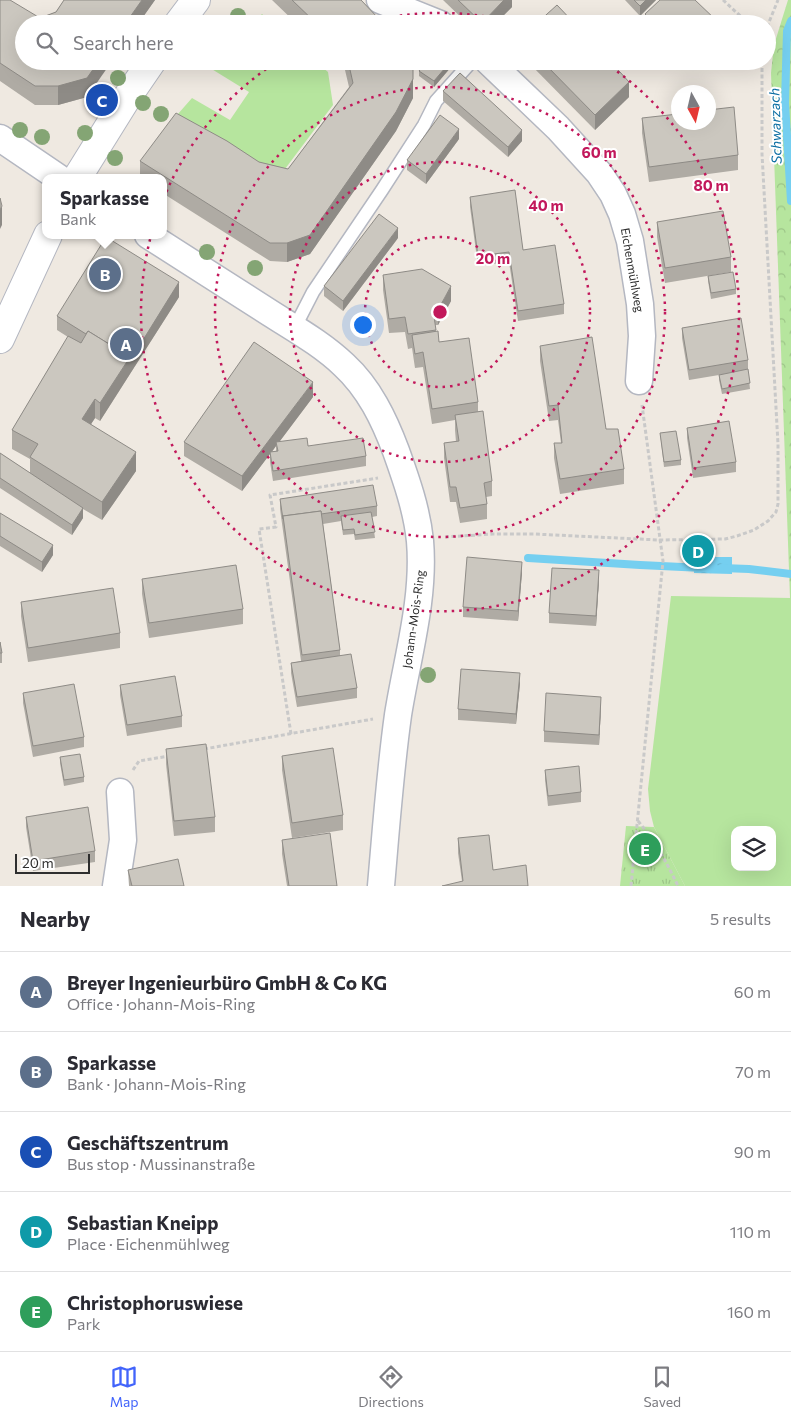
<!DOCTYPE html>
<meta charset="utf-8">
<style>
body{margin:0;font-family:Commissioner,sans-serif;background:#f7f7f7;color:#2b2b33}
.controls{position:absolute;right:15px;bottom:15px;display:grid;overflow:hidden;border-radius:10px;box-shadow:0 5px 20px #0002}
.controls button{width:45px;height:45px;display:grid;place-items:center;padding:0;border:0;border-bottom:1px solid #e1e1e2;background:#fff;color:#2b2b33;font:25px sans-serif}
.compass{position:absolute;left:671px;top:85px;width:45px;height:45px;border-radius:50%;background:#fff;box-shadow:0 5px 20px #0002;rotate:172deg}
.scale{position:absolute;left:15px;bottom:12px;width:75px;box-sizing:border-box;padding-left:5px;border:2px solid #2e2e2e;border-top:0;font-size:14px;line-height:18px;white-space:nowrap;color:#2e2e2e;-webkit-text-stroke:4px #fff;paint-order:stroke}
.you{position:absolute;left:362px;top:324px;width:18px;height:18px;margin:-12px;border:4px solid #fff;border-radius:50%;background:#1a73e8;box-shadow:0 0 0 8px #1a73e833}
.badge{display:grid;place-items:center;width:32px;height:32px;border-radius:50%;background:#4264fb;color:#fff;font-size:16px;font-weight:700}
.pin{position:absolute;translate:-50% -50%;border:2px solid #fff;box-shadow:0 1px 5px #0006}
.popup{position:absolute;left:42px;top:174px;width:125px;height:65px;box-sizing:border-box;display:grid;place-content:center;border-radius:10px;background:#fff;filter:drop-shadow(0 1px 4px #0005);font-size:16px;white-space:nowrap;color:#7c7c81}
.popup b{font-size:19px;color:#2b2b33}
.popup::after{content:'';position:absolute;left:50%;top:100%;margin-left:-10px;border:10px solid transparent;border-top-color:#fff}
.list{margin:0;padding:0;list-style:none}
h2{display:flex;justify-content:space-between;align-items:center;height:65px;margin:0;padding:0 20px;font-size:21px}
h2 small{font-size:16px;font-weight:400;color:#7c7c81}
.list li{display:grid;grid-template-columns:32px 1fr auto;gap:15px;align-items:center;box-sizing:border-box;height:80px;padding:0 20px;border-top:1px solid #e1e1e2}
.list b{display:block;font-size:19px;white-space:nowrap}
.list p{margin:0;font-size:16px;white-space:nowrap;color:#7c7c81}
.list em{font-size:16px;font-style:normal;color:#7c7c81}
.icon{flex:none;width:28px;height:28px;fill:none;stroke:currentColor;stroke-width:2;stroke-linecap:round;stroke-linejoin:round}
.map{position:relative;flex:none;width:791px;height:886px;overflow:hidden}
.search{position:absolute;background:#fff;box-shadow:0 5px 20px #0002;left:15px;right:15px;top:15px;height:55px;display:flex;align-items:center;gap:12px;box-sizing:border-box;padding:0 18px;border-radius:28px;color:#7c7c81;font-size:19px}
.sheet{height:465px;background:#fff}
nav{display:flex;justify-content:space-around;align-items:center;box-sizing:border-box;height:70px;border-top:1px solid #e1e1e2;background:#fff;font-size:14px;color:#7c7c81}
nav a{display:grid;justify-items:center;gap:2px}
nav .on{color:#4264fb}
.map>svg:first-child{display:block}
</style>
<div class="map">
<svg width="791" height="886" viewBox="0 0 791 886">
<defs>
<pattern id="forest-crowns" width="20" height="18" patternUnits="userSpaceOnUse" patternTransform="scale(1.25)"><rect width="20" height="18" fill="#b6e59e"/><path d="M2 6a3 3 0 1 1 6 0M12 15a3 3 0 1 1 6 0" fill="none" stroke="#9dc588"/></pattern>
<pattern id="park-tufts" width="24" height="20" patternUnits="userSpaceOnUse" patternTransform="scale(1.25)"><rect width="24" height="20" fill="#b6e59e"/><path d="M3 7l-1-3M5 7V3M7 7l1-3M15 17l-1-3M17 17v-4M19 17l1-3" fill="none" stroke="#9dc588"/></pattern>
<pattern id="water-ripples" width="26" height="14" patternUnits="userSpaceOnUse" patternTransform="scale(1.25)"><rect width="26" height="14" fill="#75cff0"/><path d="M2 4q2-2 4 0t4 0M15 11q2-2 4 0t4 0" fill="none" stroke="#66b2ce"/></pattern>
</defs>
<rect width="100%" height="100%" fill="#efe9e1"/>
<g fill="#b6e59e" fill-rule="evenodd">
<polygon points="262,14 273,24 252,24"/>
<polygon points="216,61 315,61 328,72 333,105 276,181 170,123 192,98 230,120 249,92 210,68"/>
<path d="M 671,596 L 791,598 L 791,886 L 685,886 L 654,827 L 650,811 L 648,789 ZM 735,830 L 772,830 L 772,867 L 735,867 Z"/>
</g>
<polygon fill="url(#forest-crowns)" points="788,0 791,0 791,598 790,598 771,73 774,45"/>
<polygon fill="url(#park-tufts)" points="626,826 654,827 685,886 620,886"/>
<polygon fill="url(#water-ripples)" points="694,557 732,557 732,574 694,573"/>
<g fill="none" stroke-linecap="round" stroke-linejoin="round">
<g stroke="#75cff0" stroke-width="8">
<polyline points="791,21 787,31 785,103 791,201"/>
<polyline points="528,558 640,565 703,568"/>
<polyline points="722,568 749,569 791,574"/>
</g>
<defs>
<polyline id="service" points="294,329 313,292 382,190 424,125 436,101 472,61"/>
<g id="minor">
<polyline points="380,0 440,24"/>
<polyline points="488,61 558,128 599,173 613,194 622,214 630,241 640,304 642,336 639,381"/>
<polyline points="0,138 59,178"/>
<path d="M 148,235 C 189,261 229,287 270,313 C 295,329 322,344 344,365 C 369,388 384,419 396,451 C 406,479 417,510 420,541 C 425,599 407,658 398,715 C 390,772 386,829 381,886"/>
<polyline points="116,886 123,840 120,792"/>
</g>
<g id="tertiary">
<polyline points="178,24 196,0"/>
<polyline points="77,178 128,96 152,61"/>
<polyline points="0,339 48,235"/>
</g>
</defs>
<use href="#service" stroke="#b4b7c1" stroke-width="15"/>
<use href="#minor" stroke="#b4b7c1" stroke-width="29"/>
<use href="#tertiary" stroke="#b4b7c1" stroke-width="30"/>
<g stroke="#c9c9c9" stroke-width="3" stroke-dasharray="4 2.5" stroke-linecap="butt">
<polyline points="723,0 749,24"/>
<polyline points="767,27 778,0"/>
<polyline points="445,537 493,534 534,534 659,540 725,539 737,536 754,530 768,521 776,512 778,504 778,444 762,154 762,61"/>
<polyline points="709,557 710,540"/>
<polyline points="291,734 259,529 276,527 270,495 378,478"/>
<polyline points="204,749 373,719"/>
<polyline points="133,770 139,761 169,756"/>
<path d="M 638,821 C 655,841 667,863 678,886"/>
<polyline points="631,886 663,561 642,405"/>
</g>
<use href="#service" stroke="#fff" stroke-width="12"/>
<use href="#minor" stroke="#fff" stroke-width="26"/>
<use href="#tertiary" stroke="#fff" stroke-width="28"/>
</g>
<g fill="#84a574">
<circle cx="238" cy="16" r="8"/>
<circle cx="118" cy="78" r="8"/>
<circle cx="143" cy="103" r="8"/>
<circle cx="161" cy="114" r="8"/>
<circle cx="20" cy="130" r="8"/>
<circle cx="85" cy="133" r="8"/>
<circle cx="42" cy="137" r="8"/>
<circle cx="115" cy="158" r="8"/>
<circle cx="207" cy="252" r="8"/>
<circle cx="255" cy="268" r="8"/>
<circle cx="428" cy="675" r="8"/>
</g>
<g fill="#afaba4" fill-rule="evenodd">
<polygon points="0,0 40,18 56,12 64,0 155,0 138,24 24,24 87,97 58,105 35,105 0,81"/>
<polygon points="272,0 361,0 379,19 387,24 297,24"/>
<polygon points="443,0 512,0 512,7 495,24 468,24"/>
<polygon points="625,0 656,0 640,16"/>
<polygon points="645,14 717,24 645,24"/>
<polygon points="336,61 413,61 413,98 396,131 310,254 287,262 270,261 164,194 164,178 140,178 140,161 259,162 288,169 349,87 345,70"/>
<polygon points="527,61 610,61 629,97 595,130"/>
<polygon points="451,67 434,87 419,76 419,71"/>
<polygon points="443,91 522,141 508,157 443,101"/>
<polygon points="642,118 738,155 738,170 649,182 642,133"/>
<polygon points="459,139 426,184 407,170 407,160"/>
<polygon points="470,197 564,304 564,314 518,321 509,262 478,266 470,207"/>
<polygon points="657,222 731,257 731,272 665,283 657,237"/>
<polygon points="398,238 343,311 324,296 324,286"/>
<polygon points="383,275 451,301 438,325 435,325 436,331 439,342 478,402 478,411 492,481 492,496 486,497 487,504 487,519 460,523 456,502 450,502 444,458 444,443 456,442 455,430 455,420 432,424 423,367 415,368 412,348 408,349 405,332 389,333 383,290"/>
<polygon points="708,276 736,289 736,294 711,299 708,281"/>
<polygon points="179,297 100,421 95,418 91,424 136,471 102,520 83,509 83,518 72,535 0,488 0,453 30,473 30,459 12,449 12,430 68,337 57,330 57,316"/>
<polygon points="682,328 748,360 748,370 750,389 722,394 719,380 719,375 689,380 682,338"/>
<polygon points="540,346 606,429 624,469 624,484 560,494 554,458 554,443 561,443 558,420 549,421 540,361"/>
<path d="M 313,397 L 279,442 L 366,456 L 366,466 L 273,481 L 270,462 L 270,454 L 242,491 L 184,456 L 184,442 ZM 276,446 L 276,451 L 272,452 Z"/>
<polygon points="687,428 736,462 736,472 693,478 687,438"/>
<polygon points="660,433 681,460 681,465 664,467"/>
<polygon points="280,499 377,506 377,516 372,517 375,538 355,540 354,534 343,535 341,521 323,524 340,650 340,656 357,688 357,698 297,707 291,673 291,663 301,661 283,531 280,509"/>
<polygon points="0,513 53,555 42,572 0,546"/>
<polygon points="522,572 518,621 463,617 463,607"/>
<polygon points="142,579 243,609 243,624 149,638 142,594"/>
<polygon points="599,580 596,626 549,623 549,613"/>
<polygon points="21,602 120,633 120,648 28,662 21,616"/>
<polygon points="0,642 2,653 2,663 0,663"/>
<polygon points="520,683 516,724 458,720 458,709"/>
<polygon points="120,685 182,716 182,727 127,736 120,695"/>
<polygon points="23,693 84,737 84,747 33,757 23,703"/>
<polygon points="601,707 599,745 544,742 544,731"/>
<polygon points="166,749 215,817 215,832 174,836 166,764"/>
<polygon points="282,756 343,815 343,830 292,838 282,770"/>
<polygon points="60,757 84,777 84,782 64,786 60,763"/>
<polygon points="545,770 581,792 581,802 548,806 545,780"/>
<polygon points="26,817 95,851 95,862 33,871 26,827"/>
<polygon points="458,838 493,870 462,881 458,853"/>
<polygon points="282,840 337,886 287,886 282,854"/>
<polygon points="128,870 184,886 129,886"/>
</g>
<g fill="#8e8b86">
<polygon points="142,0 155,0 138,24 125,24"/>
<polygon points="504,0 512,0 512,7 495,24 482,24 482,23"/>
<polygon points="646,0 656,0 640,16 640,6"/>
<polygon points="99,61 112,61 87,97 58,105 58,86"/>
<polygon points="451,61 451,67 434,87 434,81"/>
<polygon points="413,79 413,98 396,131 310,254 287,262 287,243"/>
<polygon points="629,82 629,97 595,130 595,115"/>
<polygon points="459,129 459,139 426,184 426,174"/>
<polygon points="522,130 522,141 508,157 508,147"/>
<polygon points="2,206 2,225 0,229 0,210"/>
<polygon points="398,228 398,238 343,311 343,301"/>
<polygon points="179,282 179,297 100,421 100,403"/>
<polygon points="451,286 451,301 438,325 438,310"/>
<polygon points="313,382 313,397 277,445 276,442 276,446 242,491 242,476"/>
<polygon points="95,399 95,418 82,438 82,419"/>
<polygon points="136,452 136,471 102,520 102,502"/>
<polygon points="83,508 83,518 72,535 72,525"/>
<polygon points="53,545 53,555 42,572 42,562"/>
<polygon points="522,562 522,572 518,621 518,611"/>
<polygon points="599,570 599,580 596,626 596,616"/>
<polygon points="520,673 520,683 516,724 516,714"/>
<polygon points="601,697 601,707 599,745 599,735"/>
</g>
<g fill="#cbc7bf" stroke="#8e8b86">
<polygon points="0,0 10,0 40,18 56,12 64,0 142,0 125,24 24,24 24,61 99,61 87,78 58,86 35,86 0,63"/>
<polygon points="292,0 361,0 379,19 387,24 317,24"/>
<polygon points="458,0 504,0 482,23"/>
<polygon points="634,0 646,0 640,6"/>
<polygon points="660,0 695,0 717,21 715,24 655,24 645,14"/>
<polygon points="557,5 575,24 536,24"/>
<polygon points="348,61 413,61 413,79 396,112 310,235 287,243 270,243 140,161 176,113 227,141 259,162 288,169 353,83"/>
<polygon points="427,61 451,61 434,81 419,71"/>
<polygon points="542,61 610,61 629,82 595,115"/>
<polygon points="460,73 522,130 508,147 443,91"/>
<polygon points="734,107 738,155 649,167 642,118 678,114 678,122 708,122 708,110"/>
<polygon points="440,115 459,129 426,174 407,160"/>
<polygon points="515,190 523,250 555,245 564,304 518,311 509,252 478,256 470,197"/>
<polygon points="0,198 2,206 0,210"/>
<polygon points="723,211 731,257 665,268 657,222"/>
<polygon points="379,214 398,228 343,301 324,286"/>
<polygon points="106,237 179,282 130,361 130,357 88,331 86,334 57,316"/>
<polygon points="422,269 451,286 438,310 433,310 436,330 408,334 405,317 389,319 383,275"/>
<polygon points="733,272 736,289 711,293 708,276"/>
<polygon points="741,318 748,360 689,370 682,328"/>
<polygon points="88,331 130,357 100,403 95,399 82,419 136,452 102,502 30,457 38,444 12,430 68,336 81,343"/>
<polygon points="438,331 439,342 469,338 478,402 432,409 423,352 415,354 412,335"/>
<polygon points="592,337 606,429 618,429 624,469 560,479 554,443 562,443 558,405 549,406 540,346"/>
<polygon points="254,342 313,382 242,476 184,442"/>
<polygon points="748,369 750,383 722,389 719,375"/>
<polygon points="483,411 492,481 484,483 487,504 460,508 456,487 450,487 444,443 459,441 455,415"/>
<polygon points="729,421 736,462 693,468 687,428"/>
<polygon points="676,431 681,460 664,462 660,433"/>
<polygon points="307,438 308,446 363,438 366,456 273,471 270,452 278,451 276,442"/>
<polygon points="0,453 83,508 72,525 0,478"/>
<polygon points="373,485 377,506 321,514 321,511 283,516 283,519 280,499"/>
<polygon points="321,511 340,650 302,655 283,516"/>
<polygon points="371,512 375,532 355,535 354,529 343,530 341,516"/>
<polygon points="0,513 53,545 42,562 0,536"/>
<polygon points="467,557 522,562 518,611 463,607"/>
<polygon points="236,565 243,609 149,623 142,579"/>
<polygon points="552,568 599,570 596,616 549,613"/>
<polygon points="113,588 120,633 28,648 21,602"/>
<polygon points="0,642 2,653 0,653"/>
<polygon points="351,654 357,688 297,697 291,663"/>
<polygon points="461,669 520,673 516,714 458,709"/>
<polygon points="175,676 182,716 127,725 120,685"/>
<polygon points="74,684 84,737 33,746 23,693"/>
<polygon points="546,693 601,697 599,735 544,731"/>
<polygon points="206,744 215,817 174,821 166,749"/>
<polygon points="333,748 343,815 292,823 282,756"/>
<polygon points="80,754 84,777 64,780 60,757"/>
<polygon points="579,766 581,792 548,796 545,770"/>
<polygon points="88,807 95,851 33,861 26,817"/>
<polygon points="330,833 337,886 289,886 282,840"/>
<polygon points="489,835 493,870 526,865 528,886 442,886 463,881 458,838"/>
<polygon points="178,859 184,886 132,886 128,870"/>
</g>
<g fill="none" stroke="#c2185b" stroke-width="2.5" stroke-dasharray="2.5 5">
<circle cx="440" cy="312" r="75"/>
<circle cx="440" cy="312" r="150"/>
<circle cx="440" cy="312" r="225"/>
<path d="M363 23A299 299 0 0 1 517 23M605 63A299 299 0 1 1 275 63"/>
</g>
<g text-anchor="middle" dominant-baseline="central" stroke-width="4" stroke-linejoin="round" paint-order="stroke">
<g font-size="12" fill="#2e2e2e" stroke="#fff">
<text transform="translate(633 270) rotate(80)">Eichenmühlweg</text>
<text transform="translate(413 619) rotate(-82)">Johann-Mois-Ring</text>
</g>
<g font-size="14" font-style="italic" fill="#0d6fa3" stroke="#fff">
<text transform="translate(775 126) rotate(-92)">Schwarzach</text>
</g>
</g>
<circle cx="440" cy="312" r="8" fill="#c2185b" stroke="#fff" stroke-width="2.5"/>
<g font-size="15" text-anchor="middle" font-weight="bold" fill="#c2185b" stroke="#fff" stroke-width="4" stroke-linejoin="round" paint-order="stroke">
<text x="599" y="158">60 m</text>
<text x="711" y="191">80 m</text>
<text x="546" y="211">40 m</text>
<text x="493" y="264">20 m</text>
</g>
</svg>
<div class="controls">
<button><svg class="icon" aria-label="layers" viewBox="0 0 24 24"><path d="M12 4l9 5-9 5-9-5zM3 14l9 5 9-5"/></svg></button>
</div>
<svg class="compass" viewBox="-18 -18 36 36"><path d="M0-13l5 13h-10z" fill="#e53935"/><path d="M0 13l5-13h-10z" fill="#7c7c81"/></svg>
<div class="scale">20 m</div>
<div class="you"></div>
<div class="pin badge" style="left:126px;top:344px;background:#5c6f8a">A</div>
<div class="pin badge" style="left:105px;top:274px;background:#5c6f8a">B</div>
<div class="popup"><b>Sparkasse</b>Bank</div>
<div class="pin badge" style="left:102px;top:100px;background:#1a4fb4">C</div>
<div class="pin badge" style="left:698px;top:551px;background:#0f9aa8">D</div>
<div class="pin badge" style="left:645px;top:849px;background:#2e9e5b">E</div>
<div class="search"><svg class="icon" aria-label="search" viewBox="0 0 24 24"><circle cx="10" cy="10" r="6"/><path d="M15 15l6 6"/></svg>Search here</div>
</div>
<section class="sheet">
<h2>Nearby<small>5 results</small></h2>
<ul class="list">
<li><span class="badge" style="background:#5c6f8a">A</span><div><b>Breyer Ingenieurbüro GmbH &amp; Co KG</b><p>Office · Johann-Mois-Ring</p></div><em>60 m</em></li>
<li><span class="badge" style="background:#5c6f8a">B</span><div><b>Sparkasse</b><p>Bank · Johann-Mois-Ring</p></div><em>70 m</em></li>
<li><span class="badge" style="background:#1a4fb4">C</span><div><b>Geschäftszentrum</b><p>Bus stop · Mussinanstraße</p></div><em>90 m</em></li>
<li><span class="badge" style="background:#0f9aa8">D</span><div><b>Sebastian Kneipp</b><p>Place · Eichenmühlweg</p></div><em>110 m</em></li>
<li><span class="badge" style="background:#2e9e5b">E</span><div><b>Christophoruswiese</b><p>Park</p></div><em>160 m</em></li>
</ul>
</section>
<nav>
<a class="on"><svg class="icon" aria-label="map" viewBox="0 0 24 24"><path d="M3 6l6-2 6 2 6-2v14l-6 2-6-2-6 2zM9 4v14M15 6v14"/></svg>Map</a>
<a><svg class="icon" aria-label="directions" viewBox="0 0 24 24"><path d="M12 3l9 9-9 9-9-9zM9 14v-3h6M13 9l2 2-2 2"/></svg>Directions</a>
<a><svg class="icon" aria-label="saved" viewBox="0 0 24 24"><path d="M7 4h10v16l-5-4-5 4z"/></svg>Saved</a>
</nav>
